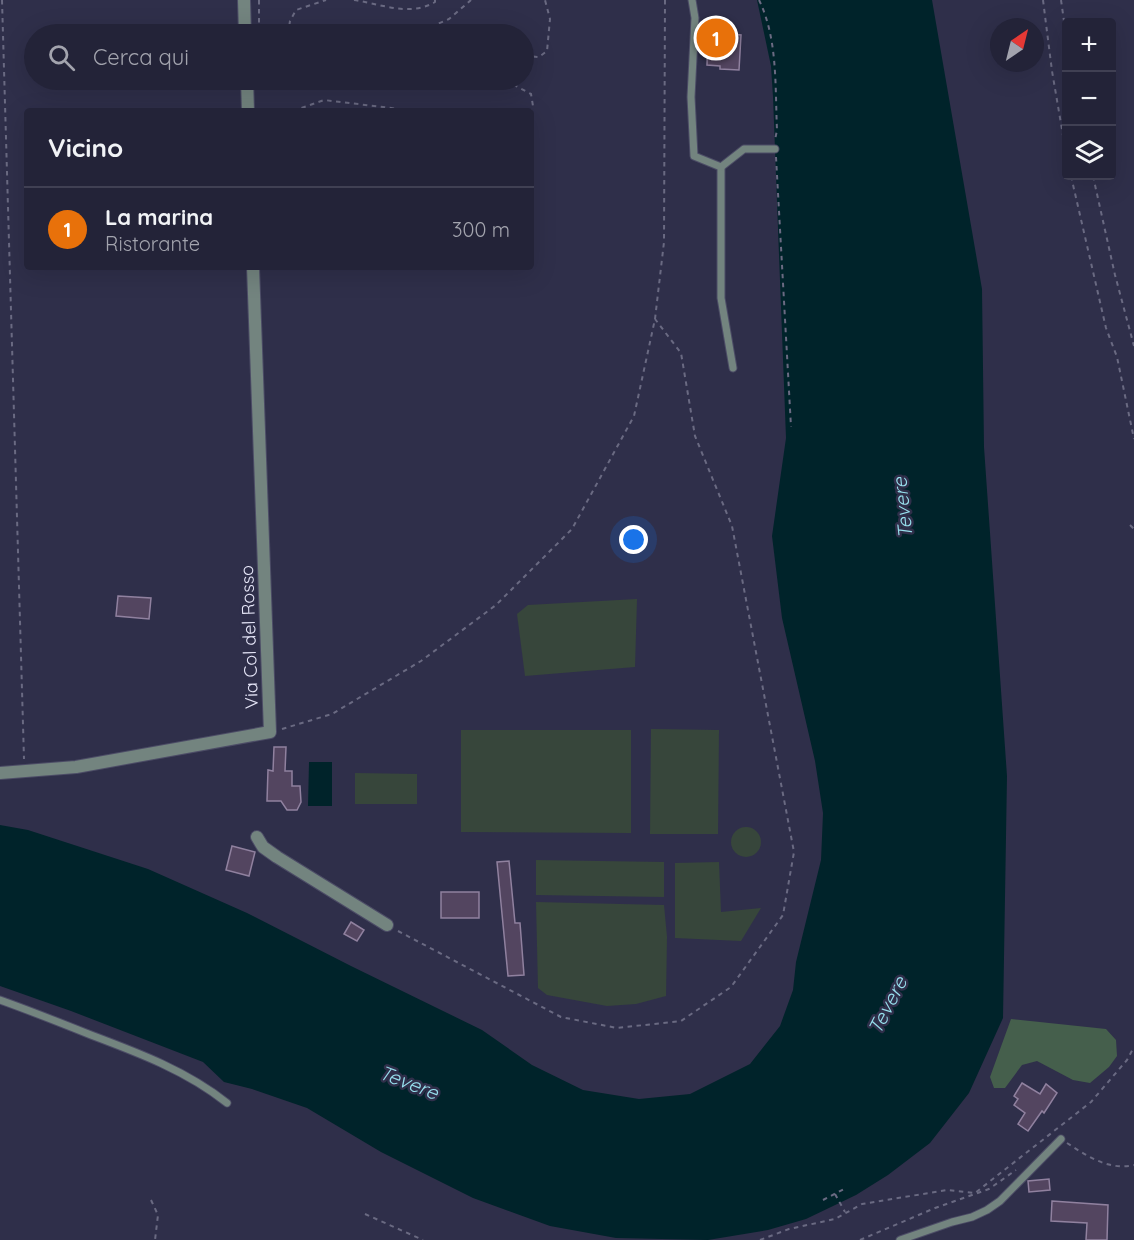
<!DOCTYPE html>
<html lang="it">
<meta charset="utf-8">
<style>
body{margin:0;font-family:Quicksand,sans-serif;background:#2f2f43;color:#f1f3f6}
.controls{position:absolute;right:18px;top:18px;display:grid;overflow:hidden;border-radius:6px;box-shadow:0 6px 24px #0002}
.controls button{width:54px;height:54px;display:grid;place-items:center;padding:0;border:0;border-bottom:2px solid #404053;background:#232338;color:#f1f3f6;font:30px sans-serif}
.compass{position:absolute;left:990px;top:18px;width:54px;height:54px;border-radius:50%;background:#232338;box-shadow:0 6px 24px #0002;rotate:35deg}
.you{position:absolute;left:634px;top:540px;width:21px;height:21px;margin:-15px;border:4px solid #fff;border-radius:50%;background:#1a73e8;box-shadow:0 0 0 9px #1a73e833}
.badge{display:grid;place-items:center;width:39px;height:39px;border-radius:50%;background:#8c9099;color:#fff;font-size:20px;font-weight:700}
.pin{position:absolute;translate:-50% -50%;border:3px solid #fff;box-shadow:0 2px 6px #0006}
.list{margin:0;padding:0;list-style:none}
h2{display:flex;justify-content:space-between;align-items:center;height:78px;margin:0;padding:0 24px;font-size:26px}
h2 small{font-size:20px;font-weight:400;color:#a3a4ae}
.list li{display:grid;grid-template-columns:39px 1fr auto;gap:18px;align-items:center;box-sizing:border-box;height:84px;padding:0 24px;border-top:2px solid #404053}
.list b{display:block;font-size:22px;white-space:nowrap}
.list p{margin:0;font-size:20px;white-space:nowrap;color:#a3a4ae}
.list em{font-size:20px;font-style:normal;color:#a3a4ae}
.icon{flex:none;width:33px;height:33px;fill:none;stroke:currentColor;stroke-width:2;stroke-linecap:round;stroke-linejoin:round}
.map{position:relative;flex:none;width:1134px;height:1240px;overflow:hidden}
.search{position:absolute;background:#232338;box-shadow:0 6px 24px #0002;left:24px;top:24px;width:510px;height:66px;display:flex;align-items:center;gap:15px;box-sizing:border-box;padding:0 21px;border-radius:33px;color:#a3a4ae;font-size:22px}
.panel{position:absolute;background:#232338;box-shadow:0 6px 24px #0002;left:24px;top:108px;width:510px;height:162px;border-radius:6px}
.map>svg:first-child{display:block}
</style>
<div class="map">
<svg width="1134" height="1240" viewBox="0 0 1134 1240">
<rect width="100%" height="100%" fill="#2f2f4a"/>
<g fill="#37463b">
<polygon points="637,599 635,667 525,676 517,614 528,605"/>
<polygon points="651,729 719,730 718,834 650,834"/>
<polygon points="461,730 631,730 631,833 461,832"/>
<polygon points="355,773 417,774 417,804 355,804"/>
<circle cx="746" cy="842" r="15"/>
<polygon points="536,860 664,862 664,897 536,895"/>
<polygon points="719,862 721,912 761,908 741,941 675,938 675,863"/>
<polygon points="536,902 664,905 667,937 666,996 636,1004 607,1006 547,995 538,988"/>
</g>
<polygon fill="#455f4c" points="1011,1019 1106,1029 1116,1040 1117,1056 1109,1067 1090,1083 1073,1080 1037,1061 1022,1065 1005,1088 994,1088 990,1077"/>
<g fill="#00232a">
<polygon points="757,0 932,0 982,289 984,447 1007,776 1003,1018 969,1093 930,1143 888,1175 856,1195 806,1219 768,1230 708,1240 616,1238 550,1226 473,1198 381,1152 307,1108 252,1089 224,1082 203,1062 71,1011 0,986 0,825 28,830 148,869 247,913 351,966 482,1030 532,1065 583,1090 639,1099 690,1094 750,1064 780,1026 793,990 796,962 821,860 823,813 815,761 782,618 772,536 786,438 773,97 771,66"/>
<polygon points="309,762 332,762 332,806 308,806"/>
</g>
<g fill="#534560" stroke="#90819f" stroke-width="1.5">
<polygon points="723,33 741,35 739,70 720,69 720,66 707,65 708,35 722,36"/>
<polygon points="118,596 151,598 149,619 116,616"/>
<polygon points="274,747 286,747 285,771 292,771 292,786 300,786 301,802 297,810 287,810 281,801 267,801 268,770 273,771"/>
<polygon points="232,846 255,852 249,876 226,870"/>
<polygon points="509,861 515,923 520,923 524,975 508,976 497,862"/>
<rect x="441" y="892" width="38" height="26"/>
<polygon points="351,922 364,930 357,941 344,934"/>
<polygon points="1022,1083 1040,1094 1046,1084 1057,1093 1044,1113 1042,1111 1028,1131 1018,1124 1025,1113 1014,1105 1018,1099 1014,1096"/>
<polygon points="1049,1179 1050,1190 1029,1192 1028,1181"/>
<polygon points="1052,1201 1108,1205 1107,1240 1086,1240 1087,1223 1051,1221"/>
</g>
<g fill="none" stroke-linecap="round" stroke-linejoin="round">
<defs>
<g id="lane">
<polyline points="692,0 695,18 691,97 694,156 721,167 721,298 733,368"/>
<polyline points="721,167 744,149 775,149"/>
<path d="M 0,1000 C 31,1011 61,1023 91,1035 C 139,1053 187,1071 227,1103"/>
<polyline points="900,1240 952,1222 972,1217 987,1210 1000,1201 1061,1139"/>
</g>
<g id="street">
<polyline points="244,0 245,34"/>
<polyline points="247,80 248,111"/>
<polyline points="0,773 76,767 270,732 253,267"/>
<polyline points="257,837 263,847 277,857 387,925"/>
</g>
</defs>
<use href="#lane" stroke="#4c4c66" stroke-width="9"/>
<use href="#street" stroke="#4c4c66" stroke-width="14"/>
<g stroke="#6a6a82" stroke-width="2" stroke-dasharray="4.5 4.5" stroke-linecap="butt">
<polyline points="2,0 24,759"/>
<polyline points="259,0 259,34"/>
<path d="M 354,0 C 381,4 410,17 435,2 L 435,0"/>
<path d="M 759,0 C 778,39 775,87 777,130 L 775,140"/>
<polyline points="1043,0 1052,71 1066,153"/>
<polyline points="1061,0 1066,35"/>
<polyline points="288,34 290,21 296,10 326,0"/>
<polyline points="414,34 449,19 471,0"/>
<polyline points="524,56 539,57 547,51 550,19 545,0"/>
<polyline points="260,80 260,90"/>
<polyline points="379,80 383,83 516,86 531,94 533,106 531,111"/>
<polyline points="293,111 324,100 416,111"/>
<polyline points="776,157 791,427"/>
<polyline points="1071,176 1106,328 1117,357 1134,439"/>
<polyline points="1093,176 1115,275 1134,346"/>
<polyline points="1130,525 1134,529"/>
<polyline points="282,729 332,714 421,661 496,605 572,529 634,416 655,319 664,242 665,0"/>
<polyline points="398,931 561,1017 617,1028 681,1021 731,987 783,915 794,852 732,526 695,436 681,353 655,319"/>
<path d="M 1067,1143 C 1087,1156 1109,1171 1134,1165"/>
<polyline points="835,1194 845,1212"/>
<polyline points="151,1200 158,1215 155,1240"/>
<polyline points="823,1200 846,1188"/>
<polyline points="365,1214 423,1240"/>
<polyline points="760,1240 789,1229 835,1219 862,1204 947,1190 975,1193 1091,1102 1127,1060 1134,1047"/>
<polyline points="860,1240 935,1208 989,1189 1016,1170"/>
</g>
<use href="#lane" stroke="#73847f" stroke-width="7"/>
<use href="#street" stroke="#73847f" stroke-width="12"/>
</g>
<g text-anchor="middle" dominant-baseline="central" stroke-width="5" stroke-linejoin="round" paint-order="stroke">
<g font-size="18" fill="#e7e7f9" stroke="#2f2f4a">
<text transform="translate(249 637) rotate(-92)">Via Col del Rosso</text>
</g>
<g font-size="20" font-style="italic" fill="#97dfed" stroke="#2f2f4a">
<text transform="translate(902 508) rotate(-96)">Tevere</text>
<text transform="translate(887 1005) rotate(-63)">Tevere</text>
<text transform="translate(409 1082) rotate(21)">Tevere</text>
</g>
</g>
</svg>
<div class="controls">
<button>+</button>
<button>−</button>
<button><svg class="icon" aria-label="layers" viewBox="0 0 24 24"><path d="M12 4l9 5-9 5-9-5zM3 14l9 5 9-5"/></svg></button>
</div>
<svg class="compass" viewBox="-18 -18 36 36"><path d="M0-13l5 13h-10z" fill="#e53935"/><path d="M0 13l5-13h-10z" fill="#a3a4ae"/></svg>
<div class="you"></div>
<div class="pin badge" style="left:716px;top:38px;background:#e8710a">1</div>
<div class="search"><svg class="icon" aria-label="search" viewBox="0 0 24 24"><circle cx="10" cy="10" r="6"/><path d="M15 15l6 6"/></svg>Cerca qui</div>
<section class="panel">
<h2>Vicino<small></small></h2>
<ul class="list">
<li><span class="badge" style="background:#e8710a">1</span><div><b>La marina</b><p>Ristorante</p></div><em>300 m</em></li>
</ul>
</section>
</div>
